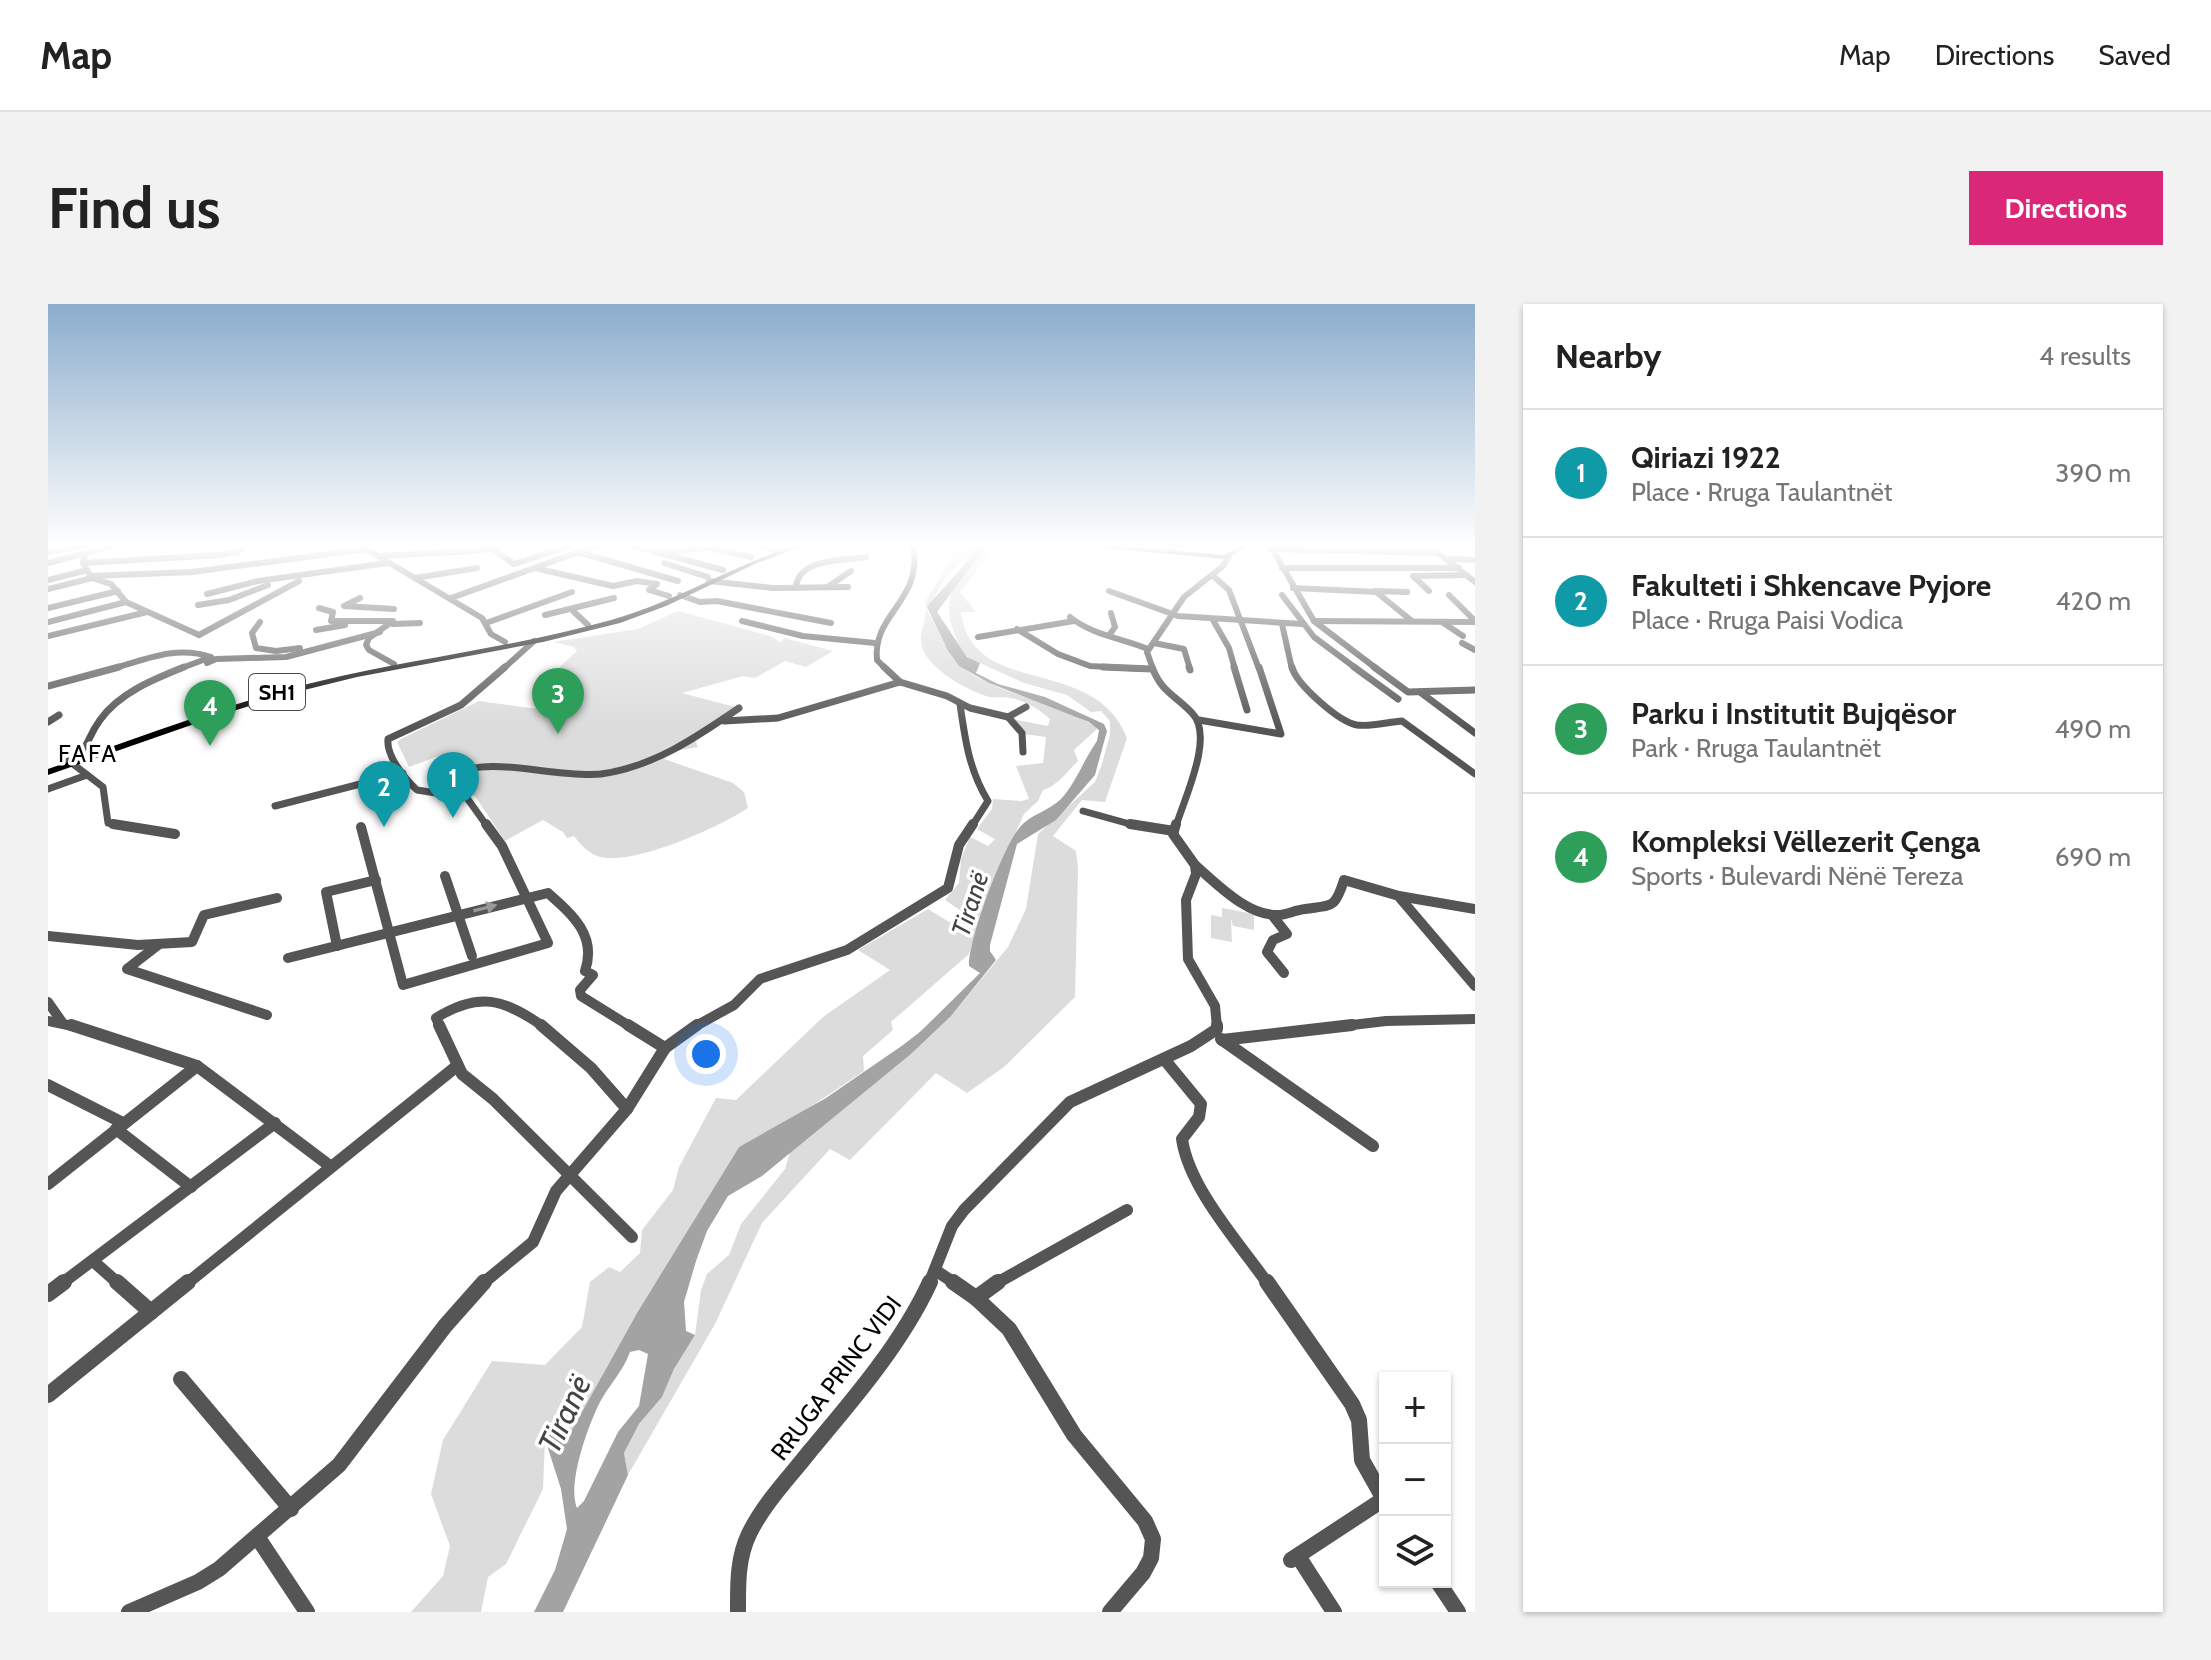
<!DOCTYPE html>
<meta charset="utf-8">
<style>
body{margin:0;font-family:Cabin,sans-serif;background:#f2f2f2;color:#222}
.controls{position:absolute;right:24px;bottom:24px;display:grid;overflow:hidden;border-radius:0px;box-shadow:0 2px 6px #0004}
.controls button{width:72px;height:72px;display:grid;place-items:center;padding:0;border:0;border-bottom:2px solid #e0e0e0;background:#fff;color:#222;font:40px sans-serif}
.you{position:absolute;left:658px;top:750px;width:28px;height:28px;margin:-20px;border:6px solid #fff;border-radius:50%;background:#1a73e8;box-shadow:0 0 0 12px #1a73e833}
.badge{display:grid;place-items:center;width:52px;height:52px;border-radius:50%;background:#db2777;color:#fff;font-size:26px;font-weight:700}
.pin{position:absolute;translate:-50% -66px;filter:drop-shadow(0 2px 4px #0008)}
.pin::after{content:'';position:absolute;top:42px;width:28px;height:24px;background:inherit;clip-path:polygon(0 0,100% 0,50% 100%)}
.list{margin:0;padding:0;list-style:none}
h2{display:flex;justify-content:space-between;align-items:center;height:104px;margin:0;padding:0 32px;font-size:34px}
h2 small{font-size:26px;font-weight:400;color:#767676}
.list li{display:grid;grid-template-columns:52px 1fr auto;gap:24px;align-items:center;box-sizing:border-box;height:128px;padding:0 32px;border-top:2px solid #e0e0e0}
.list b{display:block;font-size:30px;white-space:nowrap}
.list p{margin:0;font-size:26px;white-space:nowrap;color:#767676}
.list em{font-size:26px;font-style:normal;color:#767676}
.icon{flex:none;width:44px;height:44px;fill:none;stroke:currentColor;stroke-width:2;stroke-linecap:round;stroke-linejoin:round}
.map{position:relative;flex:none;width:1427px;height:1308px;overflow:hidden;border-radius:0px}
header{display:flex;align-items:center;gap:48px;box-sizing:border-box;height:112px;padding:0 40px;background:#fff;border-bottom:2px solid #e0e0e0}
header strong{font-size:38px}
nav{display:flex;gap:44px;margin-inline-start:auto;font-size:28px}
.intro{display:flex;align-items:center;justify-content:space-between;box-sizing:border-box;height:192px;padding:0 48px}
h1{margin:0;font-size:56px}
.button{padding:20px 36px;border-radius:0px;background:#db2777;color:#fff;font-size:28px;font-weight:700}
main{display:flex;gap:48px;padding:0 48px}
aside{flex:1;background:#fff;border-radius:0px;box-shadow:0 2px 6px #0004}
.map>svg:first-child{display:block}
</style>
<header>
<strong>Map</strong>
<nav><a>Map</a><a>Directions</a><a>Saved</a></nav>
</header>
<div class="intro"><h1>Find us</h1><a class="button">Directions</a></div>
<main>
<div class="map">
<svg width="1427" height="1308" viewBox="0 0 1427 1308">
<rect width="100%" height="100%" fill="#fff"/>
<g fill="#dcdcdc">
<polygon points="899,241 928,241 923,251 898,272 879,306 877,298 902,258 906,244"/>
<path d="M 942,241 L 948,241 L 912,288 L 928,308 L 913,308 C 924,396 1046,349 1079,434 L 1057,498 L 1034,496 L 1005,532 L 1028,547 L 1030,564 L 1027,693 L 956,763 L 919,789 L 888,769 L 802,856 L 782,845 L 714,919 L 667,1020 L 580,1171 L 576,1149 L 591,1120 L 614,1093 L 626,1065 L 647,1031 L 653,986 L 659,970 L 681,951 L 693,920 L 737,865 L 742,848 L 863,750 L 903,712 L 960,643 L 978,605 L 990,530 L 1047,478 L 1054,460 L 1062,430 L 1062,417 L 1053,407 L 1043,408 L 1019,391 L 976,379 L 925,356 C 915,351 911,341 907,331 C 889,288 915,270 942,241 Z"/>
<path d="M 878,306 C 890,321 895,345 909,359 C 942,390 1010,397 1050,424 L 1026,446 L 1030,457 C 1021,466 1008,483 995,486 L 990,497 L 976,510 L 944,580 L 921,650 L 843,718 L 845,726 L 815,752 L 816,767 L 744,815 L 691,843 L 589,1009 L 520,1133 L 514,1135 L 504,1118 L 497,1135 L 495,1185 L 458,1260 L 440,1273 L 433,1308 L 363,1308 L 395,1272 L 402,1242 L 383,1190 L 395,1136 L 444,1057 L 497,1061 L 534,1023 L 542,978 L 561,963 L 572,968 L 592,949 L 594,926 L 625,886 L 631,863 L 668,794 L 688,796 L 775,713 L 842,666 L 810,646 L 880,605 L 901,618 L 916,609 L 897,596 L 911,579 L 913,555 L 922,533 L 940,542 L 947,535 L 929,525 L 944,505 L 945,495 L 973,497 L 981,495 L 968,462 L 995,459 L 998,433 L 976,430 L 964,415 L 1000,422 L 1002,415 C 991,405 978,397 963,394 C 955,392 946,395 938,392 C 917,385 881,365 874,343 C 870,329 878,319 878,306 Z"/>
<path d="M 630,307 L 722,332 L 732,338 L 736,334 L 785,347 L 758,363 L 737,357 L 707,374 L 695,372 L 634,389 L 691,404 L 647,436 L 650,443 L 632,446 L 616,455 L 685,479 L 696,488 L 700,504 C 672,523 581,564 549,552 C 539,548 532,540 526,532 L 519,534 L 515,528 L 495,516 L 457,537 L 427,492 L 404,485 L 405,477 L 423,468 L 401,448 L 361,463 L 349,438 L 353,435 L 431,397 L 497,406 L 512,389 L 488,385 L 529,347 L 526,343 L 505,338 L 590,325 Z"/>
<polygon points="1174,604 1206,610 1206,626 1185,622 1183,614 1184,638 1163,634 1163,611 1174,613"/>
</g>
<path fill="#a3a3a3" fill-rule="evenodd" d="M 928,241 L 939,241 L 889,308 L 919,353 L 932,359 L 928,369 L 950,380 L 997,393 L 1056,420 L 1059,427 L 1047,471 L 1008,516 L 969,540 L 942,641 L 942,647 L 948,656 L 903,712 L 863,750 L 714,872 L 680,892 L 659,927 L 648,957 L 636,998 L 638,1027 L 647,1031 L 626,1065 L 614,1093 L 591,1120 L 576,1149 L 580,1171 L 515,1308 L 486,1308 L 507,1266 L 519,1225 L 513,1185 L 497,1135 L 505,1117 L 514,1135 L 520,1133 L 589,1009 L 691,843 L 778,794 L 855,741 L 873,727 L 932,669 L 921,662 C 920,637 955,542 972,523 C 983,510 1001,507 1013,495 C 1028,479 1036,455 1049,437 L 1051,426 L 1041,418 L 941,379 L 911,362 L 900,347 L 879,303 C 893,285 921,260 928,241 ZM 591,1046 L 600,1050 L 591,1102 L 570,1128 L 536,1197 L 529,1204 C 519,1181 539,1125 550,1102 C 559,1083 575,1068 582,1048 Z"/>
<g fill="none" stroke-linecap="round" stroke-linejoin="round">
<g stroke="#555" stroke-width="6">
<polyline points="582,241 675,266"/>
<polyline points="649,241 703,253"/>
<polyline points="714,241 727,246"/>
<polyline points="1124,241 1126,246"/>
<polyline points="1222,241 1266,317 1329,365"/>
<polyline points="1380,241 1427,278"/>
<polyline points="313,242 434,314 443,330 457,338"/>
<polyline points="445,245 466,260 524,241"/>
<polyline points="1223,245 1391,249"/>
<polyline points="0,248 37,241"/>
<polyline points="530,248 630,277"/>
<polyline points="618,248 654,244"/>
<polyline points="37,250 35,259 44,274 63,280 78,298 151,331"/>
<polyline points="330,252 428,247 461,241"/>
<polyline points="1401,255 1427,256"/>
<polyline points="0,259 68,241"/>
<polyline points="35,259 171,251 190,248 196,241"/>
<polyline points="616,259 660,273"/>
<polyline points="487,264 565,282 589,277 609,280 601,286 621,292"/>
<polyline points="1234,264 1411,264"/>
<polyline points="1164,271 1181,286 1211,365"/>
<polyline points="42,272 144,268 319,245"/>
<polyline points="367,274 429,264"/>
<polyline points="0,276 39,266"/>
<polyline points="661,277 725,284 800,283"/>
<polyline points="781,282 803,267"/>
<path d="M 748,283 C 751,254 794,257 818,253"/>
<polyline points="1245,284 1330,288"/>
<polyline points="0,285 44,274"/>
<polyline points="1061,287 1130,312 1254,320"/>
<polyline points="1381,287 1365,272 1419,271"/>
<polyline points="1359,288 1327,287 1364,317"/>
<polyline points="159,290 210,277 339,259"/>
<polyline points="632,291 652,298 669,297 783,319"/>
<polyline points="1234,291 1266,333 1309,365"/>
<polyline points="1401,291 1427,317"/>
<polyline points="312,294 296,302 346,305"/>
<polyline points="403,294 550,241"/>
<polyline points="150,301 181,296 220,281"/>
<polyline points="0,304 70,287"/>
<polyline points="271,304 285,308 283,317 345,317 321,334 318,341 321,346 346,360"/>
<polyline points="524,306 540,321"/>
<polyline points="497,311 566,294"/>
<path d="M 1022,313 C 1044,331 1074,334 1100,345"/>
<polyline points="1165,316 1181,344 1187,365"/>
<polyline points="694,317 755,332 827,339"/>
<polyline points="1266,317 1427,318"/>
<polyline points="0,318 78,298"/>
<polyline points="212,318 204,329 208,344 228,347 252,344"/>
<polyline points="1394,318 1415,332"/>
<polyline points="438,319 524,288"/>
<polyline points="345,320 372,319"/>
<polyline points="1234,320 1244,365"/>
<polyline points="969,325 1010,350 1042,362 1096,365"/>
<polyline points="268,326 297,321"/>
<polyline points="1062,330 1067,323 1063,309"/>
<polyline points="151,331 251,277"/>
<polyline points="0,332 99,308"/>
<polyline points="930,333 1026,317"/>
<polyline points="1106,339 1136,345 1142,365"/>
<polyline points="1414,339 1427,346"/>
<polyline points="159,359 168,355 238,353 332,328"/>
<path d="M 64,365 C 98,355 129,341 163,353 L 131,365"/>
<polyline points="455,365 486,337"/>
<path d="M 838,365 L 829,356 C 824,309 876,297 865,241"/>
<polyline points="1105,365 1099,348 1136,293 1175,262 1181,252"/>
</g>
<g stroke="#555" stroke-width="7">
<path d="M 457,363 L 413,401 L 340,435 C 338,452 357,475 369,486 L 388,489 C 400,481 409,469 423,465 C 452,456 516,474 553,470 C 605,463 649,433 691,404"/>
<polyline points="836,363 852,378 899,392 922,404 960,413 978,403"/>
<polyline points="1055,363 1104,365"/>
<path d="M 1104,363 C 1114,389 1126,390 1144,409 C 1167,432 1136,495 1128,522"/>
<polyline points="1141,363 1142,366"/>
<polyline points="1186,363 1199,406"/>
<path d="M 1244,363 C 1248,380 1291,418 1309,421 C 1323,423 1340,418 1354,417 L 1427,470"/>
<polyline points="1306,363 1350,395"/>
<polyline points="1326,363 1360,388 1427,386"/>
<polyline points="0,382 71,363"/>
<polyline points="1372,388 1427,429"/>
<path d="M 912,400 C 917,435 921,466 940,497 L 924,522"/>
<polyline points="960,413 974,429 975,448"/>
<polyline points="1151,416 1233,430 1211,363"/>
<polyline points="676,417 730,414 852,378"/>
<polyline points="0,418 11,411"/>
<path d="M 17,459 C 44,444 36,438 52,416 C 71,389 106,375 136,363"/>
<polyline points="25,460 55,483 60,519 77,522"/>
<polyline points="395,484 419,494 439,522"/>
<polyline points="0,485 39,471"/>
<polyline points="227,502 355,469"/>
<polyline points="1035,507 1089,522"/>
</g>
<g stroke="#555" stroke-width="10">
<polyline points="65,520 127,530"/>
<polyline points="1082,520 1126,527"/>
<polyline points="1128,520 1125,530 1147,561 1148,570 1138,596 1140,655 1167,702 1169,723"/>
<polyline points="313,523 355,681 500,639 454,542 438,520"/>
<path d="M 1147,561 C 1169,580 1200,613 1232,611 C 1240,610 1248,606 1257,605 C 1284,601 1287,605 1296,576 L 1351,592 L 1427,605"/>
<polyline points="397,572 424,652"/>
<polyline points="1352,594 1427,682"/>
<polyline points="1224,611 1239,630 1225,636 1219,648 1236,669"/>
<polyline points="0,632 90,641 144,638 156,611 229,594"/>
<polyline points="110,641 79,665 219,711"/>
<polyline points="289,642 278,588 328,576"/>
<path d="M 240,654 L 500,589 C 525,611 549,632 537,667 L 545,671 L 532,686 L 533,692 L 583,723"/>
<polyline points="0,698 14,718"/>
<polyline points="0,717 29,723"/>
<path d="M 392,723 L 388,714 C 431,687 456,695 496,723"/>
<polyline points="646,723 686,701 712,675 799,646 900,584 911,541 925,520"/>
<polyline points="1287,723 1338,717 1427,715"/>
</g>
<g stroke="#555" stroke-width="12">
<polyline points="23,721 149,762 282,862"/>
<polyline points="391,721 414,770 445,795 584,933"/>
<polyline points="493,721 543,764 579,805"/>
<polyline points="580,721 617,744"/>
<polyline points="1173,735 1325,842"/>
<polyline points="1174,736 1304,721"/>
<path d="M 1116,755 L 1153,800 L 1151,813 L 1134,835 C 1141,884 1191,939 1220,980"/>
<polyline points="0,781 75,819"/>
<polyline points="68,825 143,883"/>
<polyline points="0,880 149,762"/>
<polyline points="45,957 71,980"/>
<polyline points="887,966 908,980"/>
<polyline points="13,980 227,819"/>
<polyline points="138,980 409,762"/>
<polyline points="434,980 485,938 508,887 579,805 617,744 649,721"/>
<polyline points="881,980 904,922 916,906 1022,798 1143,742 1169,725 1169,721"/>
<polyline points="947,980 1079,906"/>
</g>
<g stroke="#555" stroke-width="16">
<polyline points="69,978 103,1008"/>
<polyline points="905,978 928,994 961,1025 1026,1131 1097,1217 1105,1235 1103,1254 1095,1269 1062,1308"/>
<polyline points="1219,978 1304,1100 1311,1116 1314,1156 1337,1197"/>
<polyline points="0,990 16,978"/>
<polyline points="928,994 950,978"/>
<polyline points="133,1075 243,1205"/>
<polyline points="0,1091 140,978"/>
<polyline points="210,1234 259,1308"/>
<polyline points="1250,1252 1286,1308"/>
<polyline points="1243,1256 1336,1195"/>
<polyline points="1390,1278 1410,1308"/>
<polyline points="81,1308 150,1278 171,1265 291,1161 397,1022 436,978"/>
<path d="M 690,1308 C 690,1282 689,1255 701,1230 C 716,1199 741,1174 762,1147 C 805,1096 854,1039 882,978"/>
</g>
<g fill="#000" fill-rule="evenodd">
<path d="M 749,241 L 757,241 L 709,259 L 618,302 L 572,319 L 495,338 L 309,373 L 240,390 L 172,411 L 0,471 L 0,465 C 90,434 179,399 272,377 C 368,354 467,343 563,316 C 628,298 685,261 749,241 Z"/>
<polygon points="1043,241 1063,241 1176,251 1195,241 1202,241 1177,255 1046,243"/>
</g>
</g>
<defs><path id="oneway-solid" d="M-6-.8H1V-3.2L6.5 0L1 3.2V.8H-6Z" transform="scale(2)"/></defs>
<use fill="#999" href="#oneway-solid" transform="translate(437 604) rotate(-14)"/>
<linearGradient id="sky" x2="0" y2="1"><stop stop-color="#8cadcc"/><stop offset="0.57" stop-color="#fff"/><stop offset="1" stop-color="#fff" stop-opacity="0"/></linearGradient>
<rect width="1427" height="424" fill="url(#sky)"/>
<g text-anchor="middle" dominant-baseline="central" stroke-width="7" stroke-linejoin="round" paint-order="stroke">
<rect fill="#fff" stroke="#4c4c4c" stroke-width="2" x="201" y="370" width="56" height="36" rx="6"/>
<g font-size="22" font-weight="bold" fill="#000">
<text x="229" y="388">SH1</text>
</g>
<g font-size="24" letter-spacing="2" fill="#000" stroke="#fff">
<text x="40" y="449">FAFA</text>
</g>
<g font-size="24" fill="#000" stroke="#fff">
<text transform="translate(788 1074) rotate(-53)">RRUGA PRINC VIDI</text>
</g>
<g font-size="26" font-style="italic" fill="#444" stroke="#fff">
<text transform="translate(922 600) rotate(-72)">Tiranë</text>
</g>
<g font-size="32" font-style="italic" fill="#444" stroke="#fff">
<text transform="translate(516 1110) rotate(-65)">Tiranë</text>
</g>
</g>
</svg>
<div class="controls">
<button>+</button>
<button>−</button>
<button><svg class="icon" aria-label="layers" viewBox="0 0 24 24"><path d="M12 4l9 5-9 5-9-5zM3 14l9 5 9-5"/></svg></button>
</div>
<div class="you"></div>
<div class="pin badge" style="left:405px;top:514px;background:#0f9aa8">1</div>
<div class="pin badge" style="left:336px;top:523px;background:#0f9aa8">2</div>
<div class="pin badge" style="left:510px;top:430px;background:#2e9e5b">3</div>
<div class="pin badge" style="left:162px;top:442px;background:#2e9e5b">4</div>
</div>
<aside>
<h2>Nearby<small>4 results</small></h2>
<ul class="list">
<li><span class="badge" style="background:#0f9aa8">1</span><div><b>Qiriazi 1922</b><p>Place · Rruga Taulantnët</p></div><em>390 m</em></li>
<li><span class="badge" style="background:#0f9aa8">2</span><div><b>Fakulteti i Shkencave Pyjore</b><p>Place · Rruga Paisi Vodica</p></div><em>420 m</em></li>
<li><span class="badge" style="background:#2e9e5b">3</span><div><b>Parku i Institutit Bujqësor</b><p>Park · Rruga Taulantnët</p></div><em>490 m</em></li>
<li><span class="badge" style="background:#2e9e5b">4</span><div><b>Kompleksi Vëllezerit Çenga</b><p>Sports · Bulevardi Nënë Tereza</p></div><em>690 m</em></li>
</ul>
</aside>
</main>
